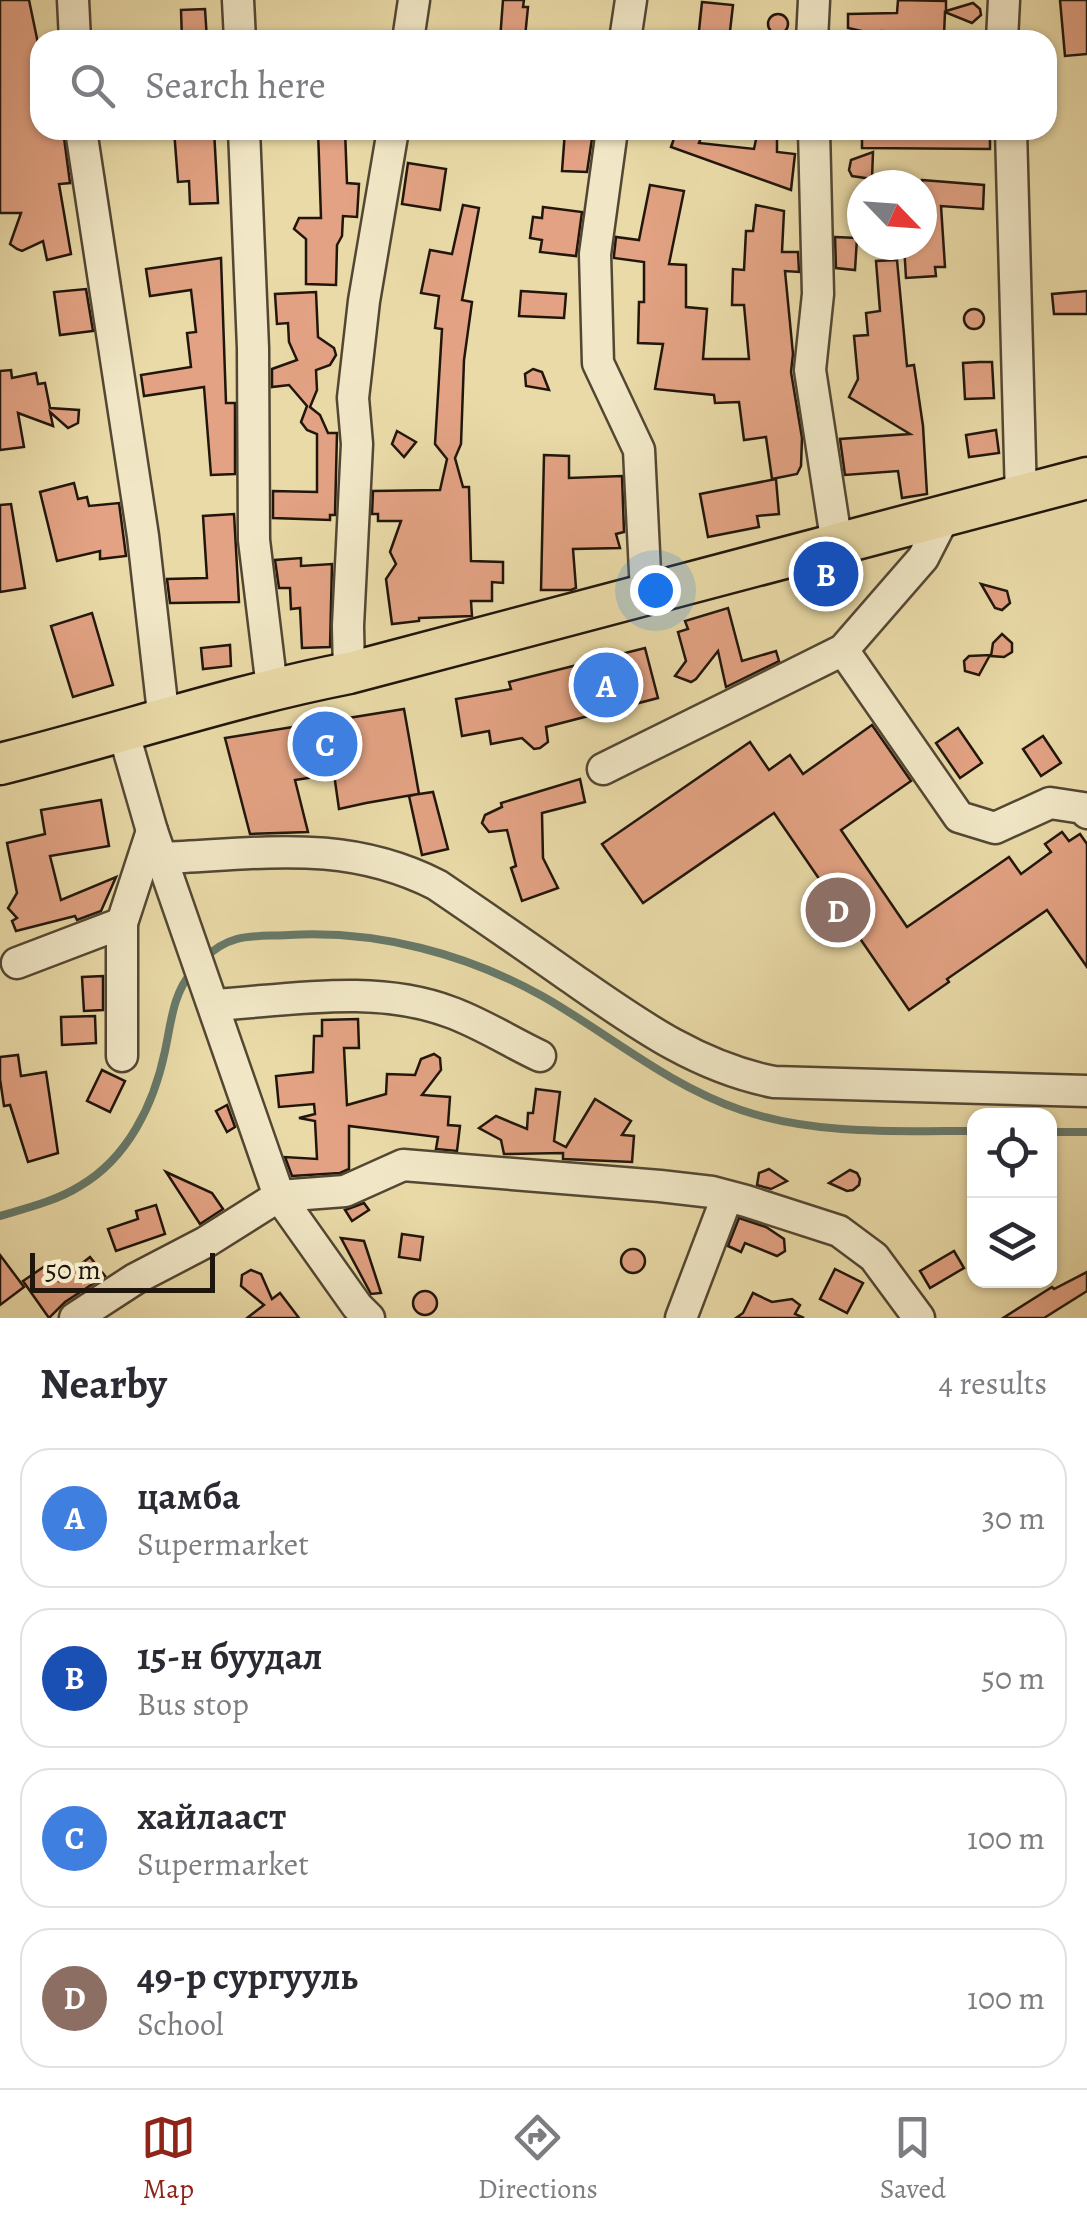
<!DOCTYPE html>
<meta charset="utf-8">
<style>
body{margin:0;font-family:Alegreya,serif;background:#f7f7f7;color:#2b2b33}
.controls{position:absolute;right:30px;bottom:30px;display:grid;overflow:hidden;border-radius:20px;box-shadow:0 2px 8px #0004}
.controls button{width:90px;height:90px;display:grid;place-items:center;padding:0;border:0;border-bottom:2px solid #e1e1e2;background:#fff;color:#2b2b33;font:50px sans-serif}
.compass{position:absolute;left:847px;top:170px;width:90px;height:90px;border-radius:50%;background:#fff;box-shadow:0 2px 8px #0004;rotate:115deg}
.scale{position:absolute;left:30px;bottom:25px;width:185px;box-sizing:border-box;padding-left:10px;border:5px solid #21160c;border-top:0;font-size:28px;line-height:35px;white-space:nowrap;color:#21160c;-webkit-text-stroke:8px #f1e7c6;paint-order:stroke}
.you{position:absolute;left:655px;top:590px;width:35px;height:35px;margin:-25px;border:8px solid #fff;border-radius:50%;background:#1a73e8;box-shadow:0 0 0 15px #1a73e833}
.badge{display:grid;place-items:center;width:65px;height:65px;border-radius:50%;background:#8f2418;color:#fff;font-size:32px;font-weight:700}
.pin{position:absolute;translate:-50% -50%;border:5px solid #fff;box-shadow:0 2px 10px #0006}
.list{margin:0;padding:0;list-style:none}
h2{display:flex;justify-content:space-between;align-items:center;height:130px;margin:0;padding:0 40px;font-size:42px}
h2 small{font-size:32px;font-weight:400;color:#7c7c81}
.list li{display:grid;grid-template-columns:65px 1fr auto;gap:30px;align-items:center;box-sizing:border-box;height:140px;margin:0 20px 20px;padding:0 20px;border:2px solid #e1e1e2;border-radius:30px}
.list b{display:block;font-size:38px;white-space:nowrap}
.list p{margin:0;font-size:32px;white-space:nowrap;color:#7c7c81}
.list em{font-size:32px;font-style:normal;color:#7c7c81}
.icon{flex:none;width:55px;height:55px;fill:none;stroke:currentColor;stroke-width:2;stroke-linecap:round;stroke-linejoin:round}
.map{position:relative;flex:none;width:1087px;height:1318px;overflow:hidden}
.search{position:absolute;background:#fff;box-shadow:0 2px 8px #0004;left:30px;right:30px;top:30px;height:110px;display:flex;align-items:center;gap:25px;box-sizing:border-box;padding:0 35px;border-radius:30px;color:#7c7c81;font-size:38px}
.sheet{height:770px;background:#fff}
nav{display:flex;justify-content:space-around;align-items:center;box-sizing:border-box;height:140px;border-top:2px solid #e1e1e2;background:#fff;font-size:28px;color:#7c7c81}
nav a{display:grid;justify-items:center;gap:5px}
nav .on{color:#8f2418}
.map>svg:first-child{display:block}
</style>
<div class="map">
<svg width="1087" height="1318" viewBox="0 0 1087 1318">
<rect width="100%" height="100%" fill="#e9daa7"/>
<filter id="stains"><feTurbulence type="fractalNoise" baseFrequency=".002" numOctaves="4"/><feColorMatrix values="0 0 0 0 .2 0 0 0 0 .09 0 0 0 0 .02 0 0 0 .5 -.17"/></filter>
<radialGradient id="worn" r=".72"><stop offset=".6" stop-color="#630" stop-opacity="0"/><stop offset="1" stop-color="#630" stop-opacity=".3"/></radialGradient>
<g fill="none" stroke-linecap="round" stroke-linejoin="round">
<g stroke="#687969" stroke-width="8">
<path d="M 205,958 C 231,932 254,937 289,935 C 378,930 467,954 544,997 C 610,1035 668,1085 741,1110 C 815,1135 897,1131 974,1131"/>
<polyline points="1050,1132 1087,1132"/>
<path d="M 0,1216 C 27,1208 56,1201 80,1186 C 128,1158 154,1104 165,1051 C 171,1023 173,993 192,972"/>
</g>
</g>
<g fill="#e2a283" stroke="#21160c" stroke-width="2.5">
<polygon points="0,0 29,0 40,53 40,130 63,130 70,183 59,184 71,254 47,260 43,241 22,251 17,249 10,244 21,213 0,213"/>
<polygon points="503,0 524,0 523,7 528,7 525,37 521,37 521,40 500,40"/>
<polygon points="898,0 946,1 946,11 973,3 980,9 981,15 972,23 945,12 944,35 881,31 875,34 848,28 848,14 897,13"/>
<polygon points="1060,0 1087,0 1087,54 1065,56"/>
<polygon points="702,2 733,5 729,40 698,40"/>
<polygon points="205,9 207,40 182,40 181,10"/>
<circle cx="778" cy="24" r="10"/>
<polygon points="174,130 214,130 218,203 190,204 189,181 178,182"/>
<polygon points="318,130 345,130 347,183 359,184 357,217 343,216 342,236 337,245 336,285 306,284 306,239 294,229 299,218 321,218"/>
<polygon points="677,130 704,130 699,143 754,149 758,130 777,130 777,152 795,154 791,190 671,147"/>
<polygon points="862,130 990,130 990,149 862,148"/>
<polygon points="565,131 593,132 587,172 562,171"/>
<polygon points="873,152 872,179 852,176 849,170 851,160"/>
<polygon points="408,163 446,169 440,210 402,204"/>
<polygon points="922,180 984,185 983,209 941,206 945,267 935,267 936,276 906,278 904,245 922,245"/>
<polygon points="650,185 684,191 669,264 686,265 686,307 707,309 703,359 749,359 744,305 732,305 733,269 744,270 746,231 753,231 756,205 784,211 782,252 798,252 799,272 785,271 793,354 791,372 802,438 801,466 797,474 772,479 766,437 744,440 739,402 715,403 714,395 655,389 663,344 638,343 639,302 644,302 644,262 614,258 614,255 616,237 639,240"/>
<polygon points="463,205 479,208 462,300 472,302 464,360 461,444 455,458 463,487 469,487 471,561 503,562 503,583 492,582 492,601 471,601 472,616 419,618 419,621 392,624 386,579 396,564 390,552 401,521 378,521 378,514 372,514 373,491 440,490 447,459 435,444 442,329 435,328 439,296 421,293 430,250 452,254"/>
<polygon points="543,207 582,212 576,256 540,252 542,240 530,238 533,217 542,218"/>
<polygon points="835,237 857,238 855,270 836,268"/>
<polygon points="221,258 226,403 235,403 235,474 211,475 204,387 144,396 141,375 191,367 187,333 196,332 191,290 150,296 146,269"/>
<polygon points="897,260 907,366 914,365 923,426 927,494 902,498 898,471 845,475 840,439 910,434 849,397 858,379 854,336 868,335 866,313 880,311 876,261"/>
<polygon points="86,289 93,331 60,335 54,292"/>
<polygon points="521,291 566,294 564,318 519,316"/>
<polygon points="1087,291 1087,314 1054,314 1052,294"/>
<polygon points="316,292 318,337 334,348 336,355 330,365 316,370 317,390 310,407 320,415 328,433 337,433 335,515 330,515 330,520 273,518 273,491 317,492 317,434 307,430 301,422 307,406 289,385 272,387 272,369 297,360 289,342 288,323 277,324 275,294"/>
<circle cx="974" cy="319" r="10"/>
<polygon points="979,362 992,362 994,398 965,399 963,363"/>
<polygon points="533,369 542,372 549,390 526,386 525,374"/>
<polygon points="11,370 12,378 36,373 38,384 45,383 50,408 79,410 78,423 68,428 50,412 53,426 18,413 24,447 0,450 0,371"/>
<polygon points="996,430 999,453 969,457 966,435"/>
<polygon points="397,431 416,442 404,457 392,444"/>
<polygon points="544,455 569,456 569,478 622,476 624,532 616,534 620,548 573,549 576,588 571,590 541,590"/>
<polygon points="776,479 779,514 757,516 759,527 708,537 700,494"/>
<polygon points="74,483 78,499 87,497 89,506 119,503 126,556 100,559 100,551 57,561 40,492"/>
<polygon points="11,504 25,588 0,592 0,505"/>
<polygon points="234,514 239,602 170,603 167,579 207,578 203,516"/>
<polygon points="301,558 301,566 332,564 330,647 302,648 300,608 291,609 290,588 279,588 275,560"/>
<polygon points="981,584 1007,591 1010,603 1002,610 995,608"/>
<polygon points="728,608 742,661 776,651 779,661 726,687 718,651 696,679 691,682 675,676 686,661 678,632 688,629 685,621"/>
<polygon points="92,613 113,685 73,697 51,626"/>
<polygon points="1002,634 1012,643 1012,652 1004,657 991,656 993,643"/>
<polygon points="230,645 231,666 203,669 201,648"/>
<polygon points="645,648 658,698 546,727 548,742 540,748 534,749 522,738 491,744 489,731 462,736 456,699 511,689 509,682"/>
<polygon points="990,655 979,675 965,671 964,661 969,656"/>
<polygon points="404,709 419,794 433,792 448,849 422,855 409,796 418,794 366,803 339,809 334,774 295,780 308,832 250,834 225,738"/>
<polygon points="872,725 911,781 841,830 907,927 1009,857 1021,874 1051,852 1045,844 1062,832 1069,841 1080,834 1087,844 1087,967 1047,910 947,979 949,982 909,1010 774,813 643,903 602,844 750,742 769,770 790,755 803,774"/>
<polygon points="958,728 982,763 960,778 936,743"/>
<polygon points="1043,736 1061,763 1041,776 1023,749"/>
<polygon points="580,779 585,802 542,813 543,858 558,888 522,901 511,868 516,866 507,830 489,832 482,823 485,815 502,807 501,803"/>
<polygon points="101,800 109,846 50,856 61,900 116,877 101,911 77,920 75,916 16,931 12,921 17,918 8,908 17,893 7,843 45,834 41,810"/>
<polygon points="103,976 103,1010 84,1011 82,977"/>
<polygon points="95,1016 96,1043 62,1045 61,1017"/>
<polygon points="358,1019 359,1048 344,1048 347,1105 386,1094 387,1074 415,1075 421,1059 434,1054 440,1058 441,1070 422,1095 450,1097 448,1125 460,1126 457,1151 436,1149 438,1137 349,1126 349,1169 340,1173 292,1176 285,1157 317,1159 315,1121 299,1118 315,1114 314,1104 279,1107 276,1076 313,1072 314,1036 322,1036 322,1020"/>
<polygon points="18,1055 21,1076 46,1072 58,1153 28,1162 10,1105 4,1106 0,1079 0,1057"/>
<polygon points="102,1070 125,1081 110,1112 87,1101"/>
<polygon points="536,1089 560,1092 554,1141 566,1147 595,1099 631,1121 622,1135 634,1136 632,1162 563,1159 563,1153 504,1154 501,1140 479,1128 496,1116 527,1129 528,1113 533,1113"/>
<polygon points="227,1105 235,1127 227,1132 216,1111"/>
<polygon points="769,1169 787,1181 771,1189 757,1185 759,1173"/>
<polygon points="850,1170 857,1173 860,1179 859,1185 853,1190 847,1191 829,1183"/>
<polygon points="166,1172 212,1193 223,1209 200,1224"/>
<polygon points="364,1203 369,1210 352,1221 345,1210"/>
<polygon points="156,1205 165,1234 116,1251 108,1229 138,1219 136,1211"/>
<polygon points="739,1218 766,1227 784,1239 785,1251 777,1256 745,1243 741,1252 728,1246"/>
<polygon points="402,1234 423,1237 420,1260 399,1257"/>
<polygon points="341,1238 364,1241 381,1293 371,1294"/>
<circle cx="633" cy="1261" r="12"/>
<polygon points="954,1251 964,1268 930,1288 920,1271"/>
<polygon points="0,1255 24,1287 0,1305"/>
<polygon points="90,1257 105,1276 65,1302 49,1318 23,1281 48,1264 59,1281"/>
<polygon points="835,1269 863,1283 847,1313 820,1299"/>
<polygon points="251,1270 261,1274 272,1299 280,1293 299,1318 247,1318 264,1305 241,1286 242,1275"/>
<polygon points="1087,1272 1087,1291 1044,1318 1003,1318 1052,1287 1054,1289"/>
<circle cx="425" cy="1303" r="12"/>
<polygon points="753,1293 772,1302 792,1299 800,1305 795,1314 804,1318 736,1318 743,1313"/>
</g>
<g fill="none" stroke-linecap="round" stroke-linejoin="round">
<defs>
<g id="minor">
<polyline points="73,0 75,40"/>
<polyline points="238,0 240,40"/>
<polyline points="408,40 414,0"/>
<polyline points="625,40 631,0"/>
<polyline points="812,40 814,0"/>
<polyline points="1002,40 1004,0"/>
<polyline points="81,130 143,536 164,721"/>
<polyline points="244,130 253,348 254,540 272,688"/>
<polyline points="612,130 595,254 598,363 639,450 646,593"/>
<polyline points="814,130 818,294 810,370 837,545"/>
<polyline points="1011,130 1021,497"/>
<polyline points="843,650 959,817 995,828 1050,803 1083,808 1087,813"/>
<polyline points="349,673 348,626 357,444 353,398 364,301 393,130"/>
<polyline points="124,734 152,831 279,1196 357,1306 369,1318"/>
<polyline points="603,769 843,650 923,558 944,517"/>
<path d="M 163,858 C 261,854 345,838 437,885 C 481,915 526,946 570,977 C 635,1022 696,1067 774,1082 L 1087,1091"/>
<polyline points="17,963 122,923"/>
<path d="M 214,1005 C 291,1000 376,984 450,1012 C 481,1023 510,1042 540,1056"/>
<polyline points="122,1056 122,923 152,831"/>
<polyline points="75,1318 135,1279 206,1242 279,1196 345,1191 403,1165 660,1186 712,1192 746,1201 839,1231 874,1257 919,1318"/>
<polyline points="681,1318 727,1197"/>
</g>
<path id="major" d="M 0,764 C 117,735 231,696 349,673 L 1087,478"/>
</defs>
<use href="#minor" stroke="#534733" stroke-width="35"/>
<use href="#major" stroke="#21160c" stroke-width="45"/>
<use href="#minor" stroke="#f1e7c6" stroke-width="30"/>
<use href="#major" stroke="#e9daa7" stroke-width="40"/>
</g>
<rect width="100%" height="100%" filter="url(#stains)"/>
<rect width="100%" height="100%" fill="url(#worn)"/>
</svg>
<div class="controls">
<button><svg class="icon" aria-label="locate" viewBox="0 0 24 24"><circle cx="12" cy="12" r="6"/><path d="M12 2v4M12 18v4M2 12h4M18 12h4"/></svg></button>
<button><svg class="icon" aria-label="layers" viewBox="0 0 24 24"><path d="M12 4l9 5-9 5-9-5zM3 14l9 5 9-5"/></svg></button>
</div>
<svg class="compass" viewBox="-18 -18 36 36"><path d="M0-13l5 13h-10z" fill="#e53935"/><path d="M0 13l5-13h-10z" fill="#7c7c81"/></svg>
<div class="scale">50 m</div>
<div class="you"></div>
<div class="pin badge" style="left:606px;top:685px;background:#3f7fe0">A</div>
<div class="pin badge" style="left:826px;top:574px;background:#1a4fb4">B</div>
<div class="pin badge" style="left:325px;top:744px;background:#3f7fe0">C</div>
<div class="pin badge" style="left:838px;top:910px;background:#8d6e63">D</div>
<div class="search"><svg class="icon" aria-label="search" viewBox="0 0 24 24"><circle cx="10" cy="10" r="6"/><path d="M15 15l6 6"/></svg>Search here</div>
</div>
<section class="sheet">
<h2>Nearby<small>4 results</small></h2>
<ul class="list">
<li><span class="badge" style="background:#3f7fe0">A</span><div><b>цамба</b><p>Supermarket</p></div><em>30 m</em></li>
<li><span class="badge" style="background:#1a4fb4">B</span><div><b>15-н буудал</b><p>Bus stop</p></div><em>50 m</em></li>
<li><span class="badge" style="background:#3f7fe0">C</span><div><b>хайлааст</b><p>Supermarket</p></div><em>100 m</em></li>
<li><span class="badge" style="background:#8d6e63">D</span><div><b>49-р сургууль</b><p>School</p></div><em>100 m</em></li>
</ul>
</section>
<nav>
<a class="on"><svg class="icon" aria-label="map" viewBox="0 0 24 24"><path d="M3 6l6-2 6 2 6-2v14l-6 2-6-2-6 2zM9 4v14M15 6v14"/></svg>Map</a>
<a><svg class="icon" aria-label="directions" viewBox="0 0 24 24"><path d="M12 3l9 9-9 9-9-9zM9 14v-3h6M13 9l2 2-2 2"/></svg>Directions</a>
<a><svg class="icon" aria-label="saved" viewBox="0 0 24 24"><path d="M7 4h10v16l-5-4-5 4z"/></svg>Saved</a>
</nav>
